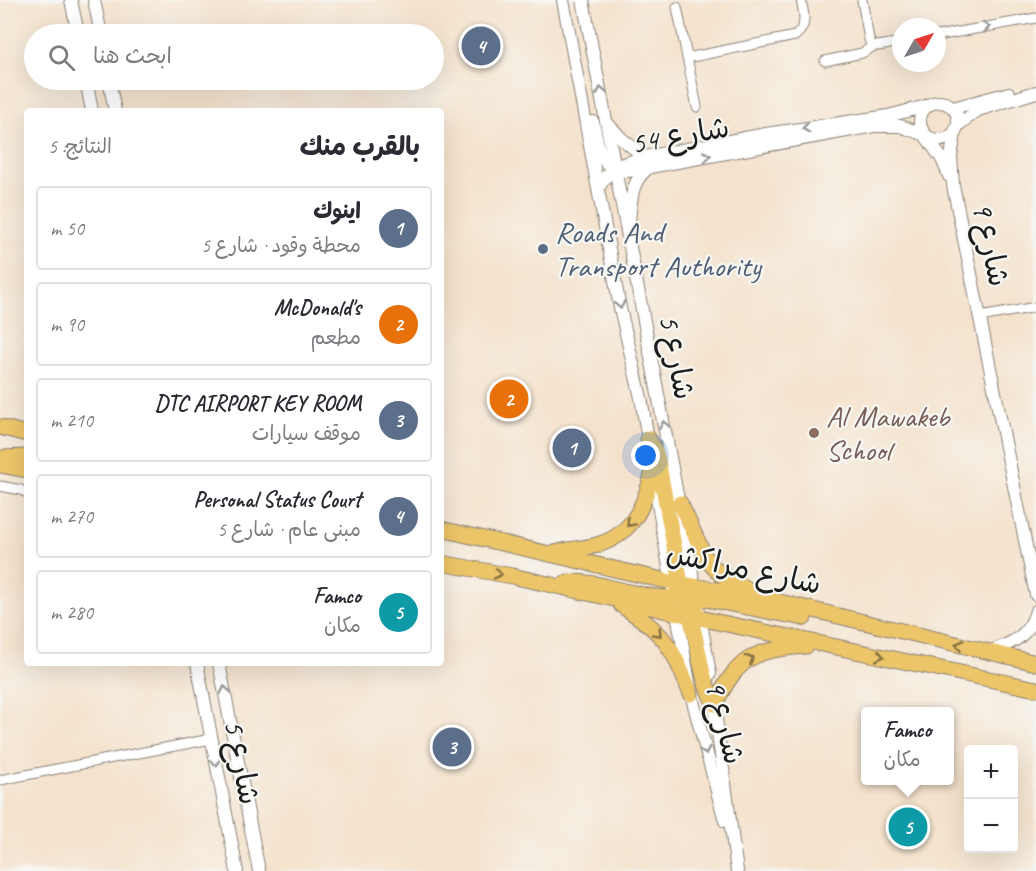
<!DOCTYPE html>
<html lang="ar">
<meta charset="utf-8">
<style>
body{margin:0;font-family:Caveat,"Playpen Sans Arabic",sans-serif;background:#f2f2f3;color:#2b2b33;direction:rtl}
.controls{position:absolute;right:18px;bottom:18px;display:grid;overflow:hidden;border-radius:6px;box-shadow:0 6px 24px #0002}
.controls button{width:54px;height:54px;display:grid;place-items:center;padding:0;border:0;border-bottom:2px solid #e1e1e2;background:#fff;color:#2b2b33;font:30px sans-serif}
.compass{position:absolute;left:892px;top:18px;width:54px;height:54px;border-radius:50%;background:#fff;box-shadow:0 6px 24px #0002;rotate:51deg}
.you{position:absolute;left:646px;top:456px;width:21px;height:21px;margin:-15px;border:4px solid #fff;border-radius:50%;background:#1a73e8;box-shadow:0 0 0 9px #1a73e833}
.badge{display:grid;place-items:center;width:39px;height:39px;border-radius:50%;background:#ea580c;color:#fff;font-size:20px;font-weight:700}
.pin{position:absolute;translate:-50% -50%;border:3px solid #fff;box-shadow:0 2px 6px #0006}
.popup{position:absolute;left:861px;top:707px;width:93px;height:78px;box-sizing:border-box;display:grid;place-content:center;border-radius:6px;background:#fff;filter:drop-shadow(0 2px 4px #0005);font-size:20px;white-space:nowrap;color:#7c7c81}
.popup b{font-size:22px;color:#2b2b33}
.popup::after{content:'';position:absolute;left:50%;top:100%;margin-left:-12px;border:12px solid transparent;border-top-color:#fff}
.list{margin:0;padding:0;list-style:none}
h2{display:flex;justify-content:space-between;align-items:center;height:78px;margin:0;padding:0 24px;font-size:26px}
h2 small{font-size:20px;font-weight:400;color:#7c7c81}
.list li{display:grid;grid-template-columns:39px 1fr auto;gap:18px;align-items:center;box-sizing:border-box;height:84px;margin:0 12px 12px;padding:0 12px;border:2px solid #e1e1e2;border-radius:6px}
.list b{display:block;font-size:22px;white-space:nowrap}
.list p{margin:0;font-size:20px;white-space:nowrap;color:#7c7c81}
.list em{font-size:20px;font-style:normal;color:#7c7c81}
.icon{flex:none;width:33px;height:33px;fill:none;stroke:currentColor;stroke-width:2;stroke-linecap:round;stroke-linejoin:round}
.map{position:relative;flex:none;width:1036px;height:871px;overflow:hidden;direction:ltr}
.search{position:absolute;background:#fff;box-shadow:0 6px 24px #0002;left:24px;top:24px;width:420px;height:66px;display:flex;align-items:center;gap:15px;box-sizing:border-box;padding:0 21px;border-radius:33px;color:#7c7c81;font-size:22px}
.panel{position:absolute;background:#fff;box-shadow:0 6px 24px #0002;left:24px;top:108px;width:420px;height:558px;border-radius:6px;direction:rtl}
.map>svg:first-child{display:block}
</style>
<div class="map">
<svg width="1036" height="871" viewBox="0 0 1036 871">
<rect width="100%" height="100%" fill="#f6f6f2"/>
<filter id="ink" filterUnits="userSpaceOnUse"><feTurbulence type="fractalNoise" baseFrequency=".0167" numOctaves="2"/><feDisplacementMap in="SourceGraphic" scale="12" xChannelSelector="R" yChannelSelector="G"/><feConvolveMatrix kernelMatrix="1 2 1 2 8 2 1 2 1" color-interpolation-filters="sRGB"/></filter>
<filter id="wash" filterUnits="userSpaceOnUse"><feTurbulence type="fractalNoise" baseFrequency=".008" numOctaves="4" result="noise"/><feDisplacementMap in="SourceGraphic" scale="24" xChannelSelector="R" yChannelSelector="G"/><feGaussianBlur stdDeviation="1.35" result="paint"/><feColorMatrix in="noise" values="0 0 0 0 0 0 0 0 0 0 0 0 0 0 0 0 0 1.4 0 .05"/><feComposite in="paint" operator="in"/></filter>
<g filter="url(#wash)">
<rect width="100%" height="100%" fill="#f5e2cc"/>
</g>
<g filter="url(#ink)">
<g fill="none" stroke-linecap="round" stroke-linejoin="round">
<defs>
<g id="minor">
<polyline points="862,0 869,39 871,45 878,46 901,42"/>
<polyline points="677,7 697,107"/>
<polyline points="937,36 1036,18"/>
<path d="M 687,58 L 795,36 C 808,26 804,14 801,0"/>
<polyline points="825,61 862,53 874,46"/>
<polyline points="980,317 1036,307"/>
<polyline points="0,486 21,490 27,493"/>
<polyline points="0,780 211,739"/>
</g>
<g id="tertiary">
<polyline points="71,0 78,34"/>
<polyline points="94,0 101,34"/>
<polyline points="563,0 620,308 641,398 649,445"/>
<polyline points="583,0 696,594"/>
<polyline points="86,80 92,111"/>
<polyline points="109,80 115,111"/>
<circle cx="939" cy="121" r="19"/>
<polyline points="953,108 1009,93"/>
<path d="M 593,122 C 599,146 597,170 628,171 L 874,126 L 900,126 L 925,135"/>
<polyline points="608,124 622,139 645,157"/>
<polyline points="957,126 978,110 1036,92"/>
<polyline points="955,132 951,157 953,185 1036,595"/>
<polyline points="927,138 942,159 949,176"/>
<polyline points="598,188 607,175 620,165 645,157 766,134 888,116 926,106"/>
<path d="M 629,220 C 632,198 630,183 648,168"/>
<polyline points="655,486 691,694 725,821"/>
<polyline points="699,611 710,674"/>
<path d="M 988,652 C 1011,644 1029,637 1036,611"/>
<polyline points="197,663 237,871"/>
<polyline points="219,663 259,871"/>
<polyline points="713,697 737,871"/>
</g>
<g id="primary">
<polyline points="0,427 27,434"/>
<polyline points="648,438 657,455 681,583 689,602 701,618"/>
<polyline points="0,458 27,457"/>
<polyline points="0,465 27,470"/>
<polyline points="680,503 706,559 720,574 751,591"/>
<polyline points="441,529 671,582 767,599 1036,663"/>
<path d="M 555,553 C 569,549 583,549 597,545 C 633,535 645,504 653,471"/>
<polyline points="441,563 512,576 722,623 1036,689"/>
<path d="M 566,583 C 601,576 667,615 693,588"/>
<path d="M 621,605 C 666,634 671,645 691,694"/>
<polyline points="682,607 693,600 706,599 804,618"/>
<path d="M 687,609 C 700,640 698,675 715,704"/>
<path d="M 715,704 C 739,656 754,650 806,646"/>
</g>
</defs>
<use href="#minor" stroke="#887f74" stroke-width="11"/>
<use href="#tertiary" stroke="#887f74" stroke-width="14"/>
<use href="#primary" stroke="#887f74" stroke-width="17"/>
<use href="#minor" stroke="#fff" stroke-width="9"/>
<use href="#tertiary" stroke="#fff" stroke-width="12"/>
<use href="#primary" stroke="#edc569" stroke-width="15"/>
</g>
<defs><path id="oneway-chevron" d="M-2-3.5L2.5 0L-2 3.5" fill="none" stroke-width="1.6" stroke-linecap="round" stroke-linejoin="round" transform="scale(1.5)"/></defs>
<g stroke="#999">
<use href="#oneway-chevron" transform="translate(986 27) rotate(-10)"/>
<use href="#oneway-chevron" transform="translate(601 91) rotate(-101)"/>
<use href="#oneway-chevron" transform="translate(806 128) rotate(171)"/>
<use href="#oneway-chevron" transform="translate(707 156) rotate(-11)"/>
<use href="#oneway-chevron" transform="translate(620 305) rotate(79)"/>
<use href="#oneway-chevron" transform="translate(664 425) rotate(-101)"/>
<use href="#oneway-chevron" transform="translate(225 690) rotate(-101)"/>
<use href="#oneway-chevron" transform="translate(705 751) rotate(75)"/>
<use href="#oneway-chevron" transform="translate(216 762) rotate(79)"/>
</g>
<g stroke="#847042">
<use href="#oneway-chevron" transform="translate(630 523) rotate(133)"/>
<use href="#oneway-chevron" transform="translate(498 574) rotate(11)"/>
<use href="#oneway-chevron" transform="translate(658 633) rotate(46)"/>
<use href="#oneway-chevron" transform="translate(959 645) rotate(-166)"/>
<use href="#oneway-chevron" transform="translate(880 656) rotate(12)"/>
<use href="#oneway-chevron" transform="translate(750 659) rotate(-32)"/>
</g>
</g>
<circle fill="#5c6f8a" stroke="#f6f6f2" stroke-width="2" cx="543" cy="249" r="6"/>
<circle fill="#8d6e63" stroke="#f6f6f2" stroke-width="2" cx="814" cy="433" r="6"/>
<g text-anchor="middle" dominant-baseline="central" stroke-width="4.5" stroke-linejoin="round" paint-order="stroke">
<g font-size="30" fill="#1c1c1c" stroke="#f6f6f2">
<text transform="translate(680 135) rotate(-10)">شارع 54</text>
<text transform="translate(991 244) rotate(78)">شارع 9</text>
<text transform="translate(677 357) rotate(79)">شارع 5</text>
<text transform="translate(744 568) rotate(12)">شارع مراكش</text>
<text transform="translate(725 722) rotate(76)">شارع 9</text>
<text transform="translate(242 762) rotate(79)">شارع 5</text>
</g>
<g font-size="30" fill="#4e5e75" stroke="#f6f6f2" text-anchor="start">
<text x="555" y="232">Roads And<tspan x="555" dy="34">Transport Authority</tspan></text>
</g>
<g font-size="30" fill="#785e54" stroke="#f6f6f2" text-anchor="start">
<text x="826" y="416">Al Mawakeb<tspan x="826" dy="34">School</tspan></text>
</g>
</g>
</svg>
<div class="controls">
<button>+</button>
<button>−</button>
</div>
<svg class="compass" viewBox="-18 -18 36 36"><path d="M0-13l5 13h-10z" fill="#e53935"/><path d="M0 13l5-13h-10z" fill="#7c7c81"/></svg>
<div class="you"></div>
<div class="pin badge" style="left:572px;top:448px;background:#5c6f8a">1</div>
<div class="pin badge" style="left:509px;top:399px;background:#e8710a">2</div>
<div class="pin badge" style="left:452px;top:747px;background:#5c6f8a">3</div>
<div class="pin badge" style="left:481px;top:46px;background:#5c6f8a">4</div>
<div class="pin badge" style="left:908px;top:827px;background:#0f9aa8">5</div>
<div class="popup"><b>Famco</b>مكان</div>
<div class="search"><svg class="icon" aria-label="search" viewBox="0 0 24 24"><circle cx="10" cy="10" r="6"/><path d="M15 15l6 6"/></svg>ابحث هنا</div>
<section class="panel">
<h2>بالقرب منك<small>النتائج: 5</small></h2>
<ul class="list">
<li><span class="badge" style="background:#5c6f8a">1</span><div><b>اينوك</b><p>محطة وقود · شارع 5</p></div><em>50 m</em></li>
<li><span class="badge" style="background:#e8710a">2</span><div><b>McDonald's</b><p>مطعم</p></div><em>90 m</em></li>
<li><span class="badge" style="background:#5c6f8a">3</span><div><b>DTC AIRPORT KEY ROOM</b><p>موقف سيارات</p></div><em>210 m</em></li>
<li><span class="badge" style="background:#5c6f8a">4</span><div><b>Personal Status Court</b><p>مبنى عام · شارع 5</p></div><em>270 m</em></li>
<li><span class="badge" style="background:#0f9aa8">5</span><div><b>Famco</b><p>مكان</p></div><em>280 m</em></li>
</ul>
</section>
</div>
